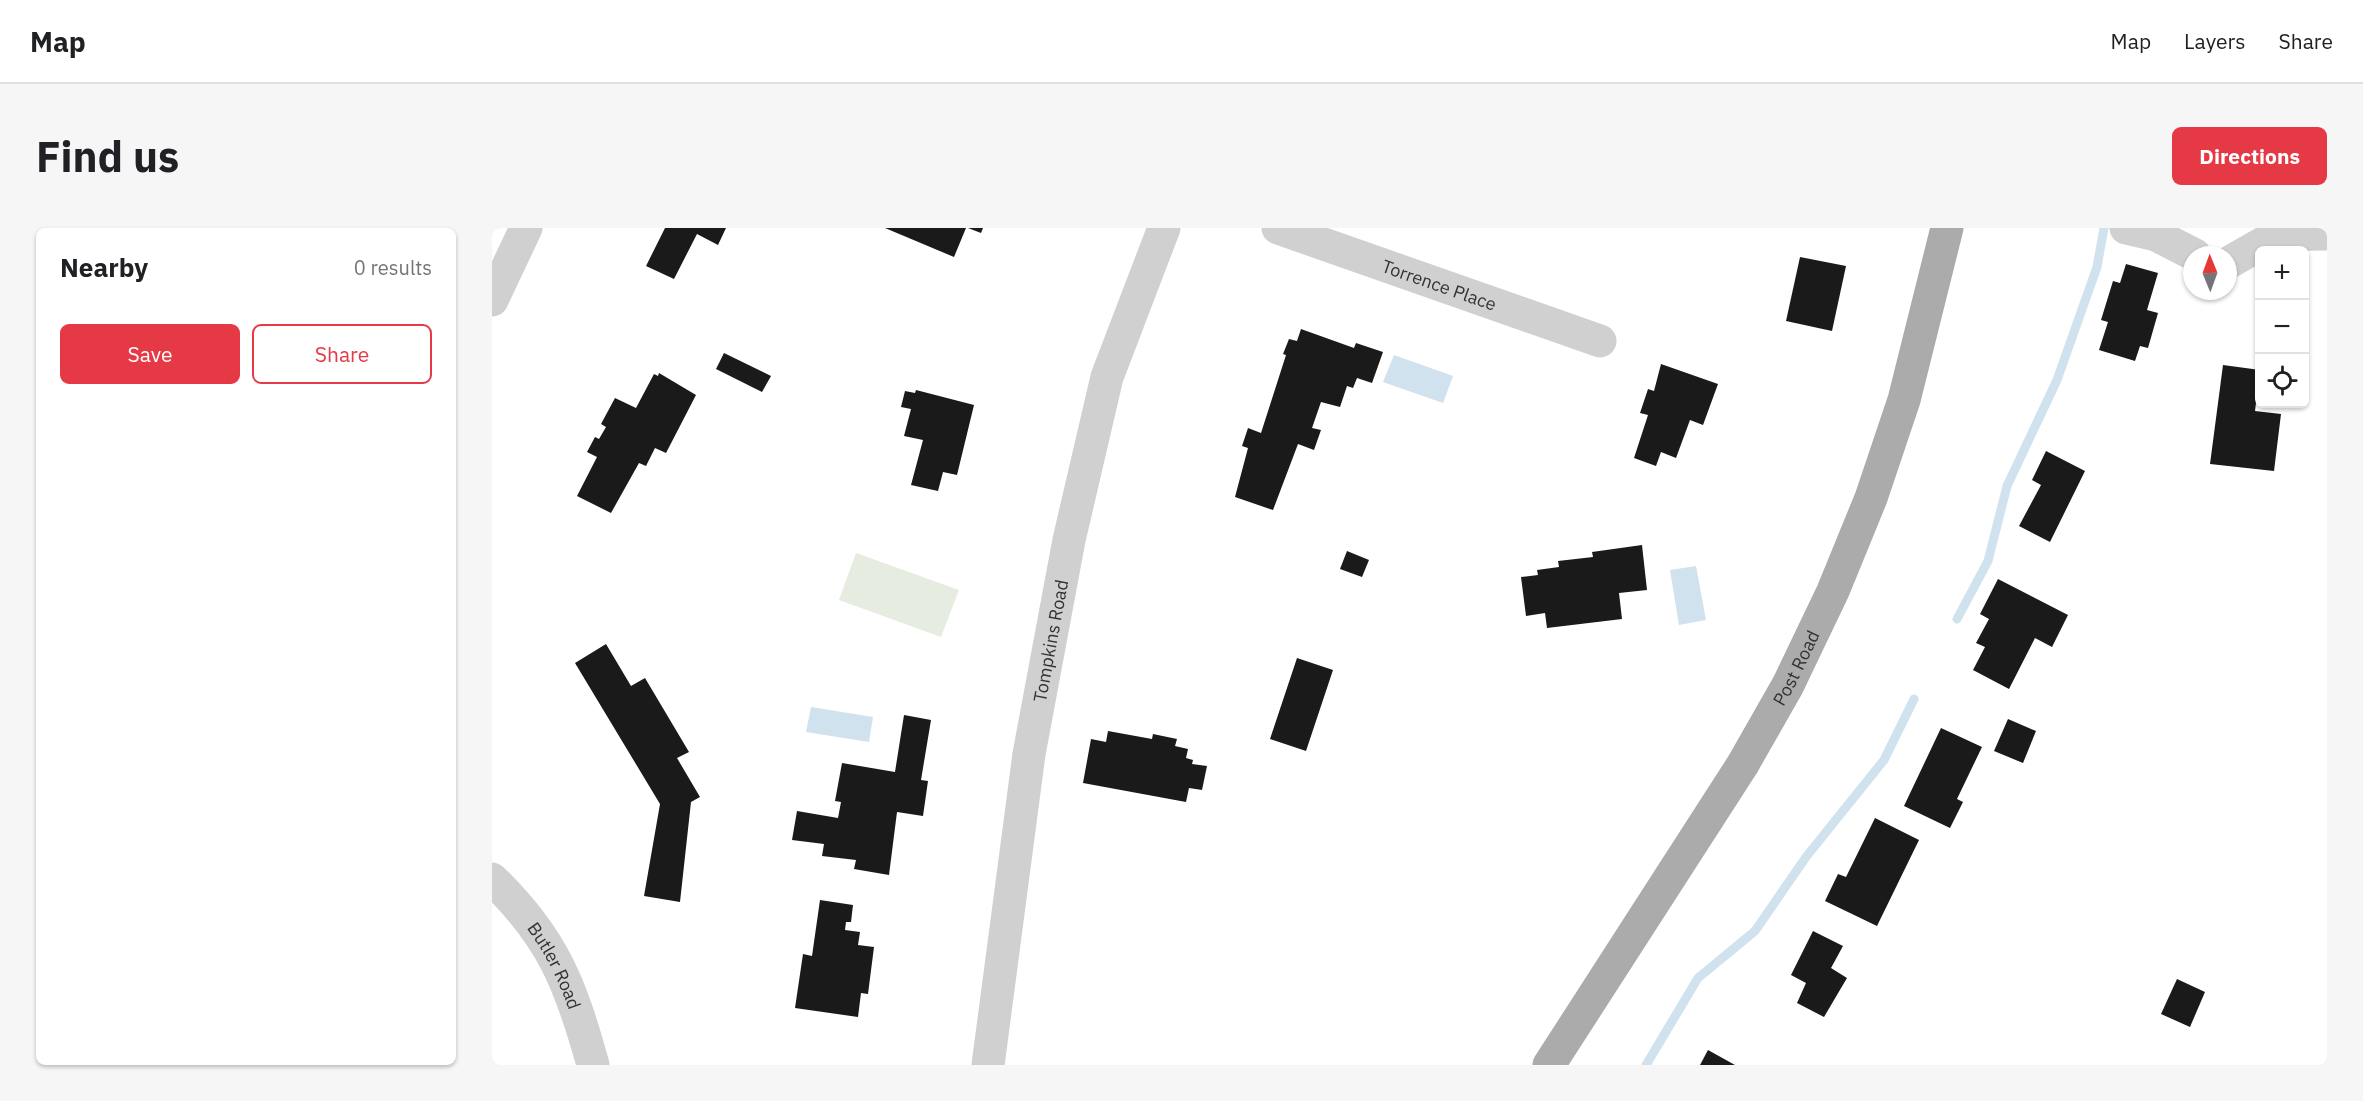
<!DOCTYPE html>
<meta charset="utf-8">
<style>
body{margin:0;font-family:"IBM Plex Sans",sans-serif;background:#f6f6f6;color:#202124}
.controls{position:absolute;right:18px;top:18px;display:grid;overflow:hidden;border-radius:9px;box-shadow:0 2px 4px #0004}
.controls button{width:54px;height:54px;display:grid;place-items:center;padding:0;border:0;border-bottom:2px solid #e0e0e0;background:#fff;color:#202124;font:30px sans-serif}
.compass{position:absolute;left:1691px;top:18px;width:54px;height:54px;border-radius:50%;background:#fff;box-shadow:0 2px 4px #0004;rotate:359deg}
.list{margin:0;padding:0;list-style:none}
h2{display:flex;justify-content:space-between;align-items:center;height:78px;margin:0;padding:0 24px;font-size:26px}
h2 small{font-size:20px;font-weight:400;color:#757577}
.actions{display:flex;gap:12px;padding:18px 24px}
.actions a{flex:1;padding:14px 0;border:2px solid #e63946;border-radius:9px;text-align:center;font-size:21px;color:#e63946}
.actions .main{background:#e63946;color:#fff}
.icon{flex:none;width:33px;height:33px;fill:none;stroke:currentColor;stroke-width:2;stroke-linecap:round;stroke-linejoin:round}
.map{position:relative;flex:none;width:1835px;height:837px;overflow:hidden;border-radius:9px}
header{display:flex;align-items:center;gap:36px;box-sizing:border-box;height:84px;padding:0 30px;background:#fff;border-bottom:2px solid #e0e0e0}
header strong{font-size:28px}
nav{display:flex;gap:33px;margin-inline-start:auto;font-size:21px}
.intro{display:flex;align-items:center;justify-content:space-between;box-sizing:border-box;height:144px;padding:0 36px}
h1{margin:0;font-size:42px}
.button{padding:15px 27px;border-radius:9px;background:#e63946;color:#fff;font-size:21px;font-weight:700}
main{display:flex;gap:36px;padding:0 36px}
aside{flex:1;background:#fff;border-radius:9px;box-shadow:0 2px 4px #0004}
.map>svg:first-child{display:block}
</style>
<header>
<strong>Map</strong>
<nav><a>Map</a><a>Layers</a><a>Share</a></nav>
</header>
<div class="intro"><h1>Find us</h1><a class="button">Directions</a></div>
<main>
<aside>
<h2>Nearby<small>0 results</small></h2>
<ul class="list">
</ul>
<div class="actions"><a class="main">Save</a><a>Share</a></div>
</aside>
<div class="map">
<svg width="1835" height="837" viewBox="0 0 1835 837">
<rect width="100%" height="100%" fill="#fff"/>
<polygon fill="#e6ecdf" points="364,325 467,362 449,409 347,372"/>
<g fill="#cfe2ee">
<polygon points="902,127 961,148 951,175 891,154"/>
<polygon points="1204,338 1214,392 1187,397 1178,342"/>
<polygon points="319,479 381,489 377,514 314,504"/>
</g>
<g fill="none" stroke-linecap="round" stroke-linejoin="round">
<g stroke="#cfe2ee" stroke-width="9">
<polyline points="1465,391 1496,333 1515,258 1565,152 1605,39 1612,0"/>
<polyline points="1154,837 1206,750 1263,703 1314,629 1392,532 1422,471"/>
</g>
</g>
<g fill="#1a1a1a">
<polygon points="173,0 234,0 226,17 205,6 182,51 154,38"/>
<polygon points="393,0 474,0 462,29"/>
<polygon points="476,0 491,0 489,5"/>
<polygon points="1308,29 1354,38 1340,103 1294,93"/>
<polygon points="1634,36 1666,45 1655,82 1666,85 1656,120 1648,118 1643,133 1607,122 1616,94 1609,92 1621,53 1628,55"/>
<polygon points="809,101 862,120 864,115 891,124 880,155 865,150 861,160 855,158 848,179 829,174 820,200 829,202 822,222 806,216 781,282 743,269 756,220 750,218 756,200 769,205 794,127 791,126 797,111 805,113"/>
<polygon points="232,125 279,148 270,164 224,141"/>
<polygon points="1169,136 1226,156 1211,197 1198,192 1184,230 1169,224 1164,238 1142,230 1156,187 1148,185 1156,161 1162,163"/>
<polygon points="1731,137 1768,142 1763,183 1789,186 1782,243 1718,236"/>
<polygon points="167,145 204,167 174,225 163,220 154,238 147,235 119,285 85,268 105,229 95,224 103,209 107,211 114,199 109,196 123,170 144,180 162,146 166,148"/>
<polygon points="424,162 482,177 465,247 451,244 446,263 419,257 431,212 412,208 419,181 409,179 413,163 423,165"/>
<polygon points="1554,223 1593,243 1558,314 1527,298 1549,257 1540,252"/>
<polygon points="1150,317 1155,362 1127,365 1130,391 1055,400 1053,385 1034,388 1029,349 1046,347 1045,342 1067,339 1066,333 1101,329 1100,324"/>
<polygon points="855,323 877,332 870,349 848,341"/>
<polygon points="1506,351 1576,387 1560,419 1543,410 1517,461 1481,442 1493,419 1484,415 1497,391 1488,386"/>
<polygon points="114,416 139,458 153,450 197,524 185,530 208,569 199,574 188,674 152,668 168,576 83,435"/>
<polygon points="805,430 841,442 814,523 778,511"/>
<polygon points="412,487 439,492 429,552 436,553 431,588 405,584 397,647 362,641 364,632 330,628 332,616 300,612 305,583 346,590 349,574 343,573 350,535 403,544"/>
<polygon points="1516,491 1544,503 1531,535 1502,523"/>
<polygon points="1449,500 1490,519 1465,571 1471,574 1458,600 1412,578"/>
<polygon points="616,503 660,511 661,506 685,511 683,518 696,521 694,530 701,532 700,536 715,538 710,562 697,560 694,574 591,555 599,511 614,514"/>
<polygon points="1383,590 1427,612 1385,698 1333,673 1346,646 1354,649"/>
<polygon points="328,672 361,677 359,694 354,694 353,702 368,704 366,717 382,719 376,766 369,765 366,789 303,780 311,726 320,728"/>
<polygon points="1321,703 1351,718 1339,740 1355,750 1332,789 1305,775 1314,755 1299,747"/>
<polygon points="1685,751 1713,764 1698,799 1669,786"/>
<polygon points="1216,822 1243,837 1208,837"/>
</g>
<g fill="none" stroke-linecap="round" stroke-linejoin="round">
<g stroke="#d0d0d0" stroke-width="33">
<path id="s1" d="M 786,0 L 1108,113"/>
<polyline points="1634,0 1664,7 1703,27"/>
<polyline points="1736,35 1785,7 1835,6"/>
<polyline points="0,72 34,0"/>
<path id="s2" d="M 0,651 C 61,710 79,757 101,837"/>
<path id="s3" d="M 496,837 L 537,526 L 577,312 L 615,149 L 672,0"/>
</g>
<path stroke="#ababab" stroke-width="33" id="s4" d="M 1057,837 L 1251,536 L 1296,457 L 1341,363 L 1379,270 L 1412,172 L 1455,0"/>
</g>
<g text-anchor="middle" dominant-baseline="central" stroke-width="6" stroke-linejoin="round" paint-order="stroke">
<g font-size="18" fill="#333" stroke="#fff">
<text stroke="none"><textPath href="#s1" startOffset="171">Torrence Place</textPath></text>
<text stroke="none"><textPath href="#s3" startOffset="429">Tompkins Road</textPath></text>
<text stroke="none"><textPath href="#s4" startOffset="468">Post Road</textPath></text>
<text stroke="none"><textPath href="#s2" startOffset="108">Butler Road</textPath></text>
</g>
</g>
</svg>
<div class="controls">
<button>+</button>
<button>−</button>
<button><svg class="icon" aria-label="locate" viewBox="0 0 24 24"><circle cx="12" cy="12" r="6"/><path d="M12 2v4M12 18v4M2 12h4M18 12h4"/></svg></button>
</div>
<svg class="compass" viewBox="-18 -18 36 36"><path d="M0-13l5 13h-10z" fill="#e53935"/><path d="M0 13l5-13h-10z" fill="#757577"/></svg>
</div>
</main>
